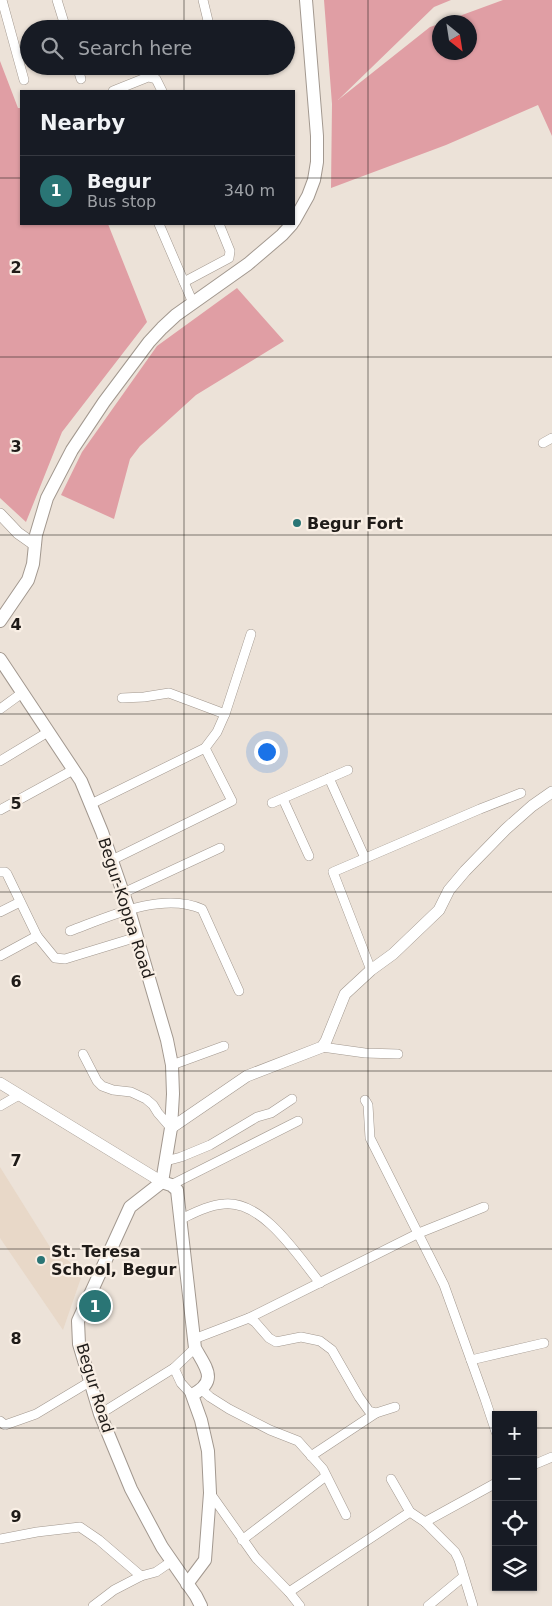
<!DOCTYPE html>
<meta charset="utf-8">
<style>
body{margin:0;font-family:"DejaVu Sans",sans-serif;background:#242831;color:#f1f3f6}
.controls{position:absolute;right:15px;bottom:15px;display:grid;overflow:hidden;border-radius:0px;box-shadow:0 1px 4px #0004}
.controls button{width:45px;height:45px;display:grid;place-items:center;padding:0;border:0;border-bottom:1px solid #363941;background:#171b24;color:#f1f3f6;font:25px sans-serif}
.compass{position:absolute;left:432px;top:15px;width:45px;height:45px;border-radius:50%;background:#171b24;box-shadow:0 1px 4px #0004;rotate:150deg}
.you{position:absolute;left:266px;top:751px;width:18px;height:18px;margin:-12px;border:4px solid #fff;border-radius:50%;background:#1a73e8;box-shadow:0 0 0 8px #1a73e833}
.badge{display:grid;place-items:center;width:32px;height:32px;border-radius:50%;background:#2a7575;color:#fff;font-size:16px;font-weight:700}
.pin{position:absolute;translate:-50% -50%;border:2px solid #fff;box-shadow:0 1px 5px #0006}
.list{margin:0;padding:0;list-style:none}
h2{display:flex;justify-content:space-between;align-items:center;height:65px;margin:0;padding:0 20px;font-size:21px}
h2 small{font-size:16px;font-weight:400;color:#9ea1a6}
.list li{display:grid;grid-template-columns:32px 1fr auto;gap:15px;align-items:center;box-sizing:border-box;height:70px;padding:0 20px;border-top:1px solid #363941}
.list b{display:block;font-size:19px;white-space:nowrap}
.list p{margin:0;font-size:16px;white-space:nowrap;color:#9ea1a6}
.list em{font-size:16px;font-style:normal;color:#9ea1a6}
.icon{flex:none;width:28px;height:28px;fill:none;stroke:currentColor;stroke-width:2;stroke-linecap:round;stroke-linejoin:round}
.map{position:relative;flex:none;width:552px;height:1606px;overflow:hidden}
.search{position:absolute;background:#171b24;box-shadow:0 1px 4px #0004;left:20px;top:20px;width:275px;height:55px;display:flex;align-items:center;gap:12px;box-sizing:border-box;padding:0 18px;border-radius:28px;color:#9ea1a6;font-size:19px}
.panel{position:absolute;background:#171b24;box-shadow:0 1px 4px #0004;left:20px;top:90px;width:275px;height:135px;border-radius:0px}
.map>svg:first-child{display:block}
</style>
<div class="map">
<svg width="552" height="1606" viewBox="0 0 552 1606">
<rect width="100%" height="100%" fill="#ece2d8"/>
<polygon fill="#e8d8c8" points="0,1167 50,1247 83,1272 63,1330 0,1238"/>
<g fill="#e09ea4">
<polygon points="324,0 451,0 434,7 338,100 430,27 439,24 440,52 470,52 470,22 443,22 503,0 552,0 552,136 538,105 446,145 331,188 332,104"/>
<polygon points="0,61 18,108 21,108 21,224 108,224 147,322 62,432 26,522 0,498"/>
<polygon points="237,288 284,341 196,395 140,446 130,459 114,519 61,495 82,452 157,346"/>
</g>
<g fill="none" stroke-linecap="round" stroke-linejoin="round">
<defs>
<g id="minor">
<polyline points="2,0 24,80"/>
<polyline points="57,0 66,29"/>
<polyline points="203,0 210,29"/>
<polyline points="77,66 81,79"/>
<polyline points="113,91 148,77 156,79 162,91"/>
<polyline points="159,224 193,303"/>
<polyline points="184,282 229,258 230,251 219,224"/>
<polyline points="543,443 552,438"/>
<polyline points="122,698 144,697 169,693 225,714"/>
<polyline points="0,709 22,693"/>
<polyline points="0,761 48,732"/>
<polyline points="329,778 365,858"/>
<polyline points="283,799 309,856"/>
<polyline points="272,803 348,770"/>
<polyline points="91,804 205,748 217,732 225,714 251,634"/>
<polyline points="0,810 73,770"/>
<polyline points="112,860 232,801 205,748"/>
<polyline points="0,872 5,872 7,874 37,936 55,958 65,959 137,937"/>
<polyline points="123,893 220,848"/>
<polyline points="0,912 20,902"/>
<path d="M 70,931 C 108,917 162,891 202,909 L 239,991"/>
<polyline points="0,956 37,936"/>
<polyline points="371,970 333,872 480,809 521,793"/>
<polyline points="322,1047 365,1053 398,1054"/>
<polyline points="83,1054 97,1081 102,1086 113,1090 131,1092 146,1099 153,1105 158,1113 171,1128"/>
<polyline points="172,1065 224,1046"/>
<polyline points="365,1100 368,1105 370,1138 444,1285 485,1399 496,1432"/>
<polyline points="0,1106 19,1095"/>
<polyline points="166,1161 181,1157 210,1145 257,1117 271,1113 292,1099"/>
<polyline points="171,1185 298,1121"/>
<path d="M 181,1219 C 194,1213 209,1205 224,1204 C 263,1200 298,1256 320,1283"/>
<polyline points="249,1318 419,1233 484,1207"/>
<polyline points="194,1339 249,1318 255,1322 269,1338 276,1342 301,1337 320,1341 332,1350 359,1397 369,1411 376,1413 395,1407"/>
<polyline points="471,1360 544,1343"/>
<polyline points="174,1368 181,1383 192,1395"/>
<polyline points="202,1390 210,1397 229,1409 270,1430 298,1441 323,1469 346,1515"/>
<polyline points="100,1414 174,1368 195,1348"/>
<polyline points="0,1421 5,1425 36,1414 91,1381"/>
<polyline points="311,1456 376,1413"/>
<polyline points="533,1465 552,1457"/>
<polyline points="391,1479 410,1512"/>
<polyline points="210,1493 256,1558 289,1592 300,1606"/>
<polyline points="425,1522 455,1552 459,1560 473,1606"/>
<polyline points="0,1539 37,1532 80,1527 99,1540 141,1576 156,1572 172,1561"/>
<polyline points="242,1540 326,1476"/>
<polyline points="289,1592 410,1512 425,1522 496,1483"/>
<polyline points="93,1606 114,1590 141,1576"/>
<polyline points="428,1606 463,1577"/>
</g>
<g id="tertiary">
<polyline points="0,514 18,533 35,545"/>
<polyline points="0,1083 162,1182"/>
<polyline points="171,1128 247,1076 322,1047 326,1041 345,994 371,970 393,954 439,910 449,890 465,871 506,829 532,806 552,792"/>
</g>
<g id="secondary">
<polyline points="294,221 308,196 314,180 317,162 317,136 306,0"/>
<polyline points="0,621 28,580 33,564 36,535 47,498 72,450 104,402 149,342 162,328 176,315 248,264 282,235 292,224"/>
<polyline points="0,659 81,781 102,832 129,910 167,1040 172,1065 173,1094 171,1128 162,1182"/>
<polyline points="162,1182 130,1207 78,1321 79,1344 100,1414 131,1489 162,1547 196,1596 201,1606"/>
<path d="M 162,1182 L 171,1185 L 177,1190 L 195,1348 C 206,1368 219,1381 192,1395 L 201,1420 L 208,1451 L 210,1493 L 205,1560 L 187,1584"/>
</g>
</defs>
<use href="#minor" stroke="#a2988f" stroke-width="10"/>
<use href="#tertiary" stroke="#a2988f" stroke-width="12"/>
<use href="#secondary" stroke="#a2988f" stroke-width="14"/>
<use href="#minor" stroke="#fff" stroke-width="9"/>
<use href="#tertiary" stroke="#fff" stroke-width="11"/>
<use href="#secondary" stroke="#fff" stroke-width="12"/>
</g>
<path fill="none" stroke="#1f1b18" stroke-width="1" stroke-opacity="0.55" d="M 184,0 L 184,29M 368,0 L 368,1606M 184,66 L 184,91M 0,178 L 21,178M 294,178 L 552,178M 184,224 L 184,1606M 0,357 L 552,357M 0,535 L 552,535M 0,714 L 552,714M 0,892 L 552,892M 0,1071 L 552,1071M 0,1249 L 552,1249M 0,1428 L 496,1428M 533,1428 L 552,1428"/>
<g fill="#2a7575" stroke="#f9efe5" stroke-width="2">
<circle cx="297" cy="523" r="5"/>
<circle cx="41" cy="1260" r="5"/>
</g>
<g text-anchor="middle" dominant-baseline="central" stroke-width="4.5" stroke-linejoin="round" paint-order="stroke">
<g font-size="16" font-weight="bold" fill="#1f1b18" stroke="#f9efe5" text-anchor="start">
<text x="307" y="523">Begur Fort</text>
<text x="51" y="1251">St. Teresa<tspan x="51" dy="18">School, Begur</tspan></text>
</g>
<g font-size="16" fill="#1f1b18" stroke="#f9efe5">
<text transform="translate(126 908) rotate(72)">Begur-Koppa Road</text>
<text transform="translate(95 1388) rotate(73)">Begur Road</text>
</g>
</g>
<g font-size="16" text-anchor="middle" font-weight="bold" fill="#1f1b18" stroke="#f9efe5" stroke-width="4.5" stroke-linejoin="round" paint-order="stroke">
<text x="16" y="273">2</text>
<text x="16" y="452">3</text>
<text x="16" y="630">4</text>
<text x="16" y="809">5</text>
<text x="16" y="987">6</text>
<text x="16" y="1166">7</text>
<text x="16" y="1344">8</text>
<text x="16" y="1522">9</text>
</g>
</svg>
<div class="controls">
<button>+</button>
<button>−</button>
<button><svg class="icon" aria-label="locate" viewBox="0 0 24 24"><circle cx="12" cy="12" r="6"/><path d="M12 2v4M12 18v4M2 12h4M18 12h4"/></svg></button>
<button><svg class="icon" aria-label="layers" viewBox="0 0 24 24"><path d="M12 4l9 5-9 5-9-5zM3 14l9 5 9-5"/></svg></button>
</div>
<svg class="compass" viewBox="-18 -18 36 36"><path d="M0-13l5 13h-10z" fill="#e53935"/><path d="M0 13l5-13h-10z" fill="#9ea1a6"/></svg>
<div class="you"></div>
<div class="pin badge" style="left:95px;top:1306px">1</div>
<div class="search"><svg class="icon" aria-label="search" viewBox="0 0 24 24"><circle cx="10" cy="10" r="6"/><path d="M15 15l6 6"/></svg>Search here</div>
<section class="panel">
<h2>Nearby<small></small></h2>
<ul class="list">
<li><span class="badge">1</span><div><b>Begur</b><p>Bus stop</p></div><em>340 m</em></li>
</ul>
</section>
</div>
